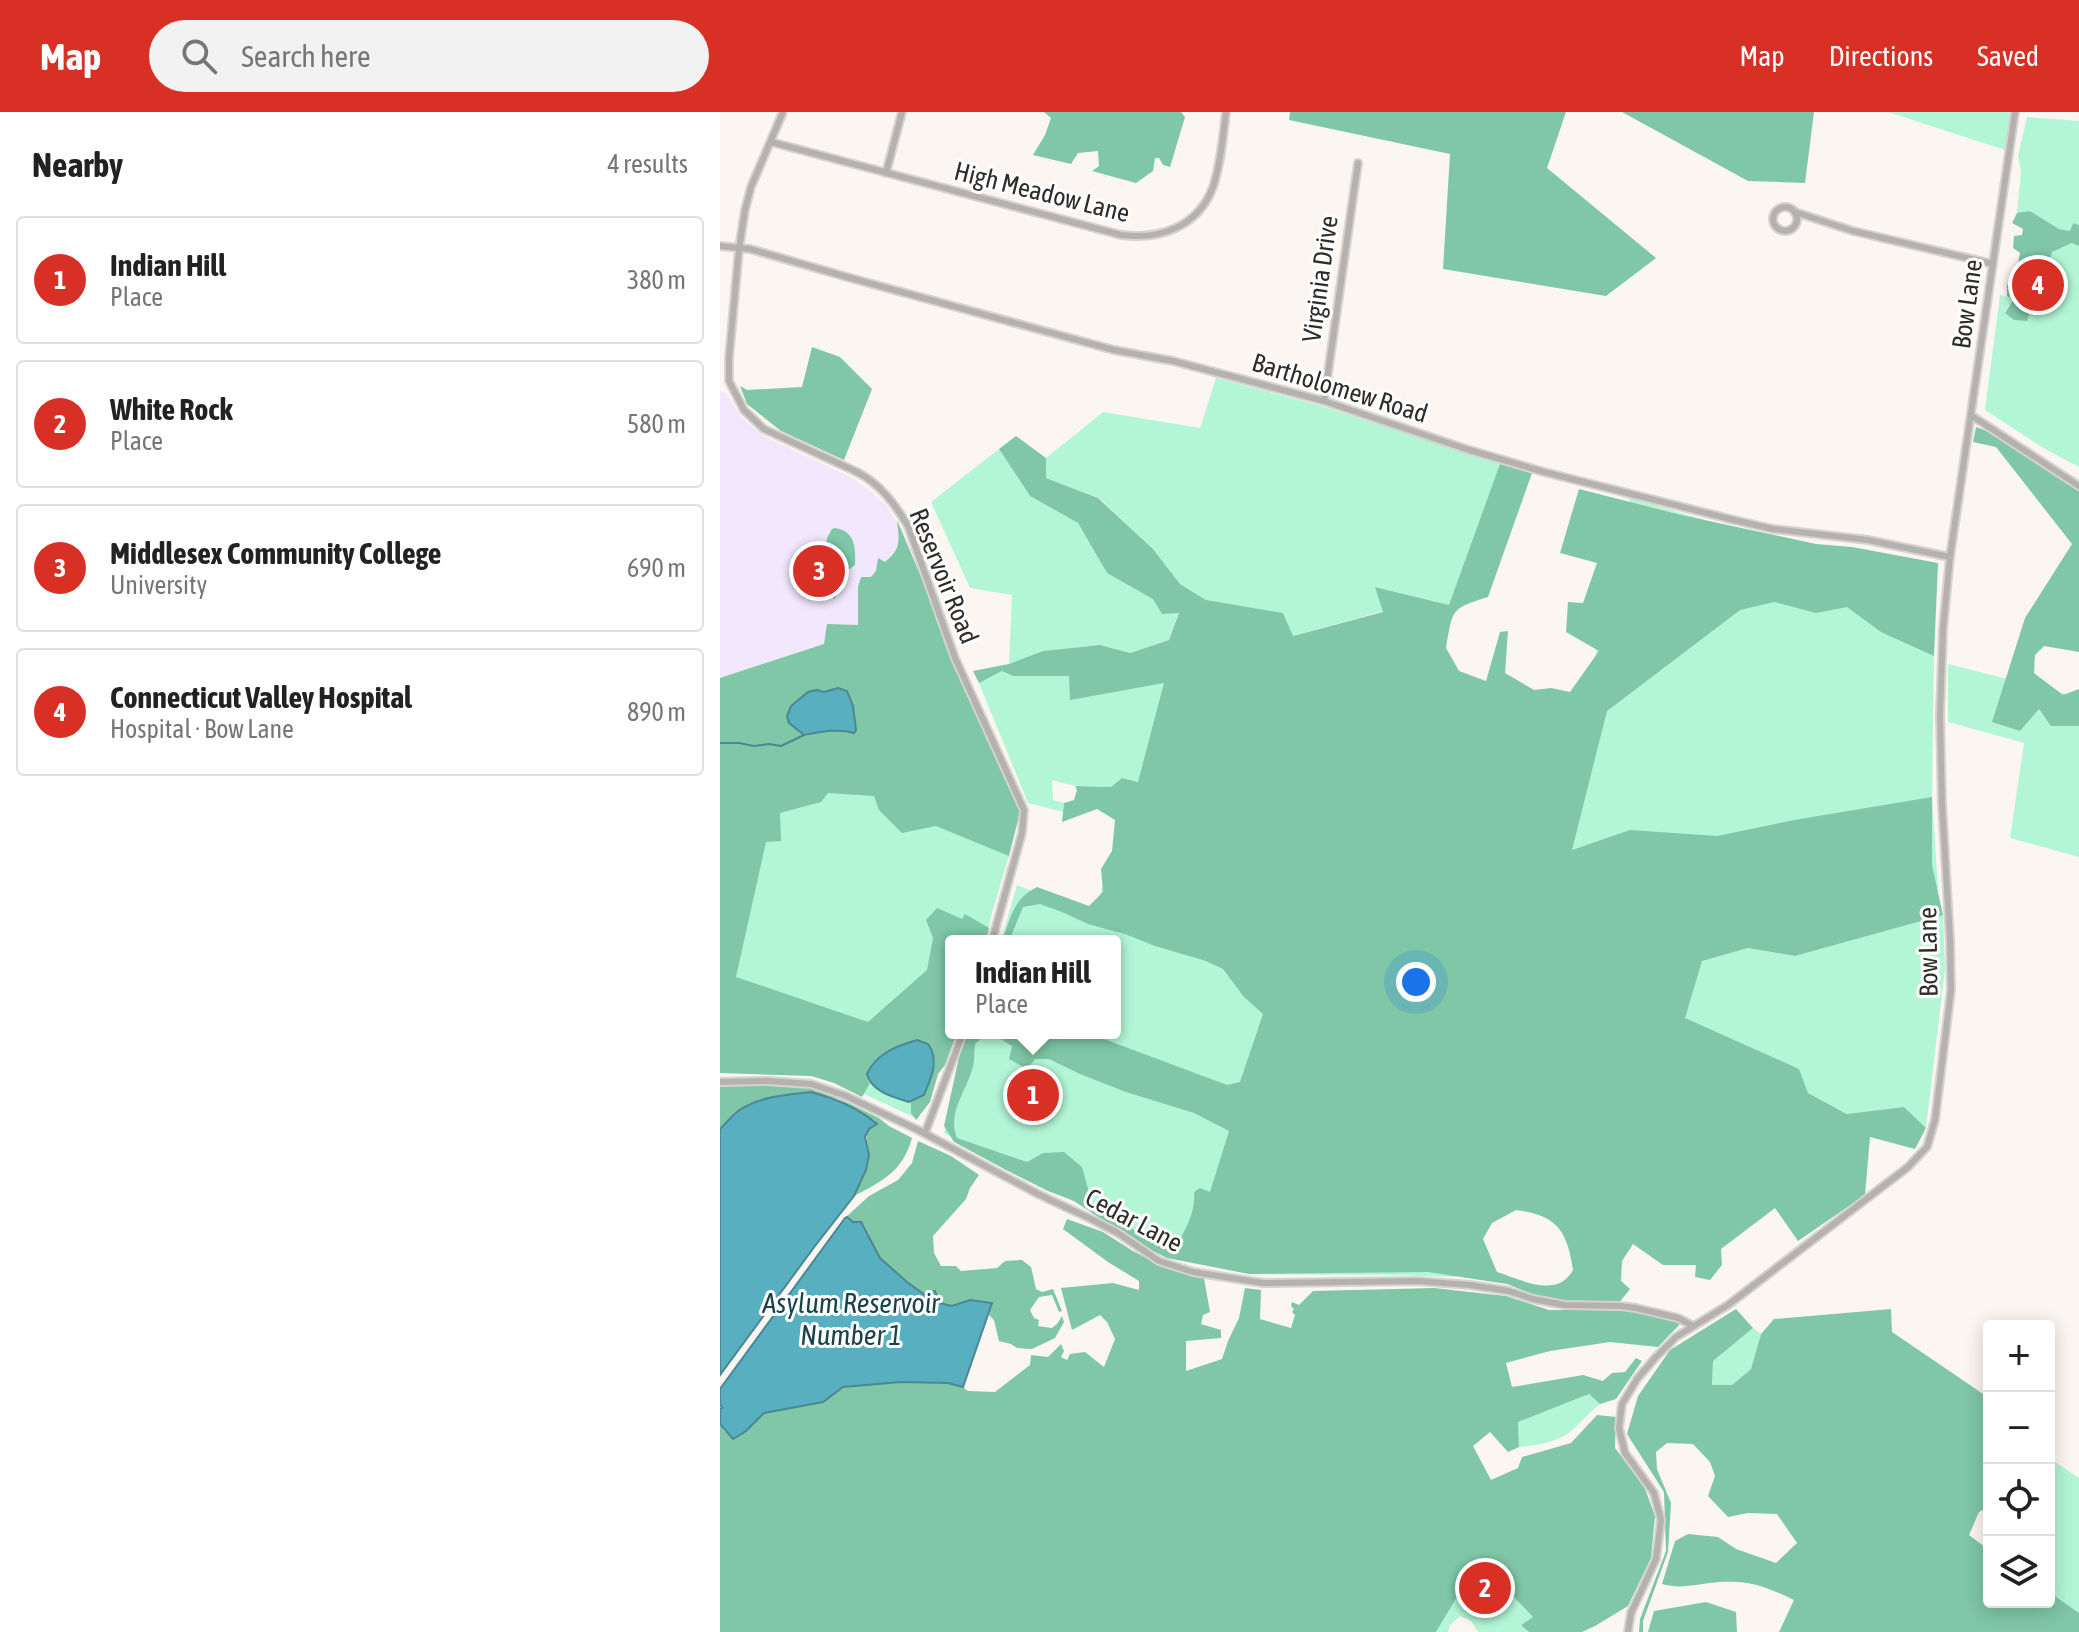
<!DOCTYPE html>
<meta charset="utf-8">
<style>
body{margin:0;font-family:"Asap Condensed",sans-serif;background:#f2f2f2;color:#222}
.controls{position:absolute;right:24px;bottom:24px;display:grid;overflow:hidden;border-radius:8px;box-shadow:0 4px 20px #0003}
.controls button{width:72px;height:72px;display:grid;place-items:center;padding:0;border:0;border-bottom:2px solid #e0e0e0;background:#fff;color:#222;font:40px sans-serif}
.you{position:absolute;left:696px;top:870px;width:28px;height:28px;margin:-20px;border:6px solid #fff;border-radius:50%;background:#1a73e8;box-shadow:0 0 0 12px #1a73e833}
.badge{display:grid;place-items:center;width:52px;height:52px;border-radius:50%;background:#d93025;color:#fff;font-size:26px;font-weight:700}
.pin{position:absolute;translate:-50% -50%;border:4px solid #fff;box-shadow:0 2px 8px #0006}
.popup{position:absolute;left:225px;top:823px;width:176px;height:104px;box-sizing:border-box;display:grid;place-content:center;border-radius:8px;background:#fff;filter:drop-shadow(0 2px 6px #0005);font-size:26px;white-space:nowrap;color:#767676}
.popup b{font-size:30px;color:#222}
.popup::after{content:'';position:absolute;left:50%;top:100%;margin-left:-16px;border:16px solid transparent;border-top-color:#fff}
.list{margin:0;padding:0;list-style:none}
h2{display:flex;justify-content:space-between;align-items:center;height:104px;margin:0;padding:0 32px;font-size:34px}
h2 small{font-size:26px;font-weight:400;color:#767676}
.list li{display:grid;grid-template-columns:52px 1fr auto;gap:24px;align-items:center;box-sizing:border-box;height:128px;margin:0 16px 16px;padding:0 16px;border:2px solid #e0e0e0;border-radius:8px}
.list b{display:block;font-size:30px;white-space:nowrap}
.list p{margin:0;font-size:26px;white-space:nowrap;color:#767676}
.list em{font-size:26px;font-style:normal;color:#767676}
.icon{flex:none;width:44px;height:44px;fill:none;stroke:currentColor;stroke-width:2;stroke-linecap:round;stroke-linejoin:round}
.map{position:relative;flex:none;width:1359px;height:1520px;overflow:hidden}
header{display:flex;align-items:center;gap:48px;box-sizing:border-box;height:112px;padding:0 40px;background:#d93025;color:#fff}
header strong{font-size:38px}
nav{display:flex;gap:44px;margin-inline-start:auto;font-size:28px}
.search{width:560px;height:72px;background:#f2f2f2;display:flex;align-items:center;gap:20px;box-sizing:border-box;padding:0 28px;border-radius:44px;color:#767676;font-size:30px}
main{display:flex}
aside{flex:1;background:#fff}
.map>svg:first-child{display:block}
</style>
<header>
<strong>Map</strong>
<div class="search"><svg class="icon" aria-label="search" viewBox="0 0 24 24"><circle cx="10" cy="10" r="6"/><path d="M15 15l6 6"/></svg>Search here</div>
<nav><a>Map</a><a>Directions</a><a>Saved</a></nav>
</header>
<main>
<aside>
<h2>Nearby<small>4 results</small></h2>
<ul class="list">
<li><span class="badge">1</span><div><b>Indian Hill</b><p>Place</p></div><em>380 m</em></li>
<li><span class="badge">2</span><div><b>White Rock</b><p>Place</p></div><em>580 m</em></li>
<li><span class="badge">3</span><div><b>Middlesex Community College</b><p>University</p></div><em>690 m</em></li>
<li><span class="badge">4</span><div><b>Connecticut Valley Hospital</b><p>Hospital · Bow Lane</p></div><em>890 m</em></li>
</ul>
</aside>
<div class="map">
<svg width="1359" height="1520" viewBox="0 0 1359 1520">
<rect width="100%" height="100%" fill="#fbf6f1"/>
<polygon fill="#f1e8fd" points="0,279 7,282 23,307 44,324 134,367 154,382 166,393 184,421 240,561 0,601"/>
<g fill="#b3f6d6">
<polygon points="1168,0 1291,0 1285,38"/>
<polygon points="1307,5 1359,9 1359,113 1353,111 1350,119 1339,117 1310,99 1297,101 1301,60 1298,44"/>
<polygon points="1352,131 1359,134 1359,355 1325,337 1265,298 1280,183 1293,187 1285,200 1310,198 1322,175 1332,140"/>
<path d="M 496,266 L 598,293 L 780,352 L 736,487 L 729,493 L 656,475 L 664,499 L 572,524 L 535,520 L 861,609 L 910,386 L 1019,418 L 1214,544 L 1212,684 L 1218,776 L 1009,746 L 778,980 L 735,1165 L 674,1163 L 528,1162 L 463,1147 L 224,1021 L 254,921 L 395,921 L 395,829 L 281,829 L 297,773 L 373,803 L 418,670 L 402,666 L 392,675 C 371,674 351,675 332,668 L 333,688 L 344,691 L 343,700 L 308,691 L 259,571 L 282,559 L 293,564 L 349,564 L 351,587 L 444,570 L 483,486 L 460,472 L 433,437 L 379,386 L 326,366 L 326,346 L 383,300 L 480,316 Z"/>
<polygon points="279,337 310,384 358,411 387,461 459,500 449,528 410,541 380,533 323,539 289,552 292,483 250,476 211,390"/>
<polygon points="1228,552 1359,585 1359,745 1290,726 1304,631 1228,610"/>
<polygon points="0,601 184,606 285,742 289,744 271,804 269,816 266,814 231,829 220,951 198,1007 88,956 0,956"/>
<polygon points="1223,803 1225,857 1206,1016 1184,995 1128,1002 1088,981 1078,957 964,907 982,849 1028,836 1075,844"/>
<polygon points="1033,1216 1041,1222 1031,1257 1012,1273 992,1273 993,1249"/>
<path d="M 869,1282 L 880,1292 C 869,1300 861,1311 850,1320 C 835,1331 817,1333 799,1335 L 798,1310 Z"/>
<polygon points="1329,1346 1359,1366 1359,1520 1329,1490"/>
<polygon points="746,1468 793,1484 813,1505 801,1513 809,1520 758,1520 751,1509 740,1504 730,1513 728,1520 716,1520"/>
</g>
<g fill="#7fc7a6" fill-rule="evenodd">
<polygon points="324,0 461,0 465,5 450,55 443,53 439,46 435,46 433,59 416,71 372,59 379,54 378,39 358,41 351,52 313,43 325,23 331,6"/>
<polygon points="570,0 846,0 827,56 936,146 886,184 723,157 730,42 569,8"/>
<polygon points="902,0 1094,0 1085,71 1028,69"/>
<polygon points="1310,99 1339,117 1350,119 1353,111 1359,113 1359,134 1352,131 1332,140 1322,175 1310,198 1307,209 1294,208 1285,201 1293,188 1287,184 1287,173 1299,164 1293,157 1298,151 1300,141 1293,136 1294,124 1302,123 1303,117 1292,111 1297,101"/>
<polygon points="92,235 120,245 152,277 124,348 61,319 27,292 20,274 27,278 82,275"/>
<polygon points="1256,315 1272,321 1359,379 1359,540 1324,534 1315,543 1314,561 1343,583 1359,577 1359,614 1331,614 1319,597 1300,619 1272,610 1305,506 1352,432 1276,335 1253,330"/>
<path d="M 296,324 L 326,346 L 326,366 L 378,386 L 433,437 L 460,472 L 486,488 L 563,501 L 573,524 L 663,500 L 655,475 L 729,493 L 780,352 L 812,361 L 768,485 C 730,497 733,497 726,536 L 739,559 L 766,569 L 780,520 L 788,519 L 785,561 L 814,578 L 831,576 L 850,580 L 879,539 L 846,520 L 848,490 L 863,491 L 877,451 L 840,441 L 859,377 L 961,403 L 1096,432 L 1132,435 L 1218,451 L 1214,544 L 1161,520 L 1127,495 L 1096,501 L 1054,490 L 1020,498 L 887,599 L 852,738 L 910,718 L 997,724 L 1074,708 L 1212,685 L 1212,753 L 1223,803 L 1075,844 L 1028,836 L 982,849 L 965,906 L 1079,957 L 1088,981 L 1127,1002 L 1184,995 L 1206,1016 L 1195,1037 L 1150,1025 L 1145,1083 L 1078,1129 L 1055,1096 L 1001,1137 L 1002,1153 L 990,1168 L 975,1165 L 976,1153 L 943,1153 L 913,1132 L 902,1149 L 901,1169 L 910,1177 L 898,1192 L 854,1191 L 812,1182 L 787,1172 L 708,1160 L 529,1162 L 447,1146 L 419,1132 L 354,1089 L 328,1079 L 286,1058 L 234,1030 L 224,1014 L 239,945 L 248,921 L 267,921 L 255,932 C 254,941 255,950 252,958 C 245,981 227,1002 237,1026 L 307,1050 L 323,1041 L 344,1040 L 362,1055 L 368,1077 L 366,1094 L 409,1113 L 419,1123 L 441,1123 L 455,1134 C 466,1119 476,1098 474,1080 L 480,1076 L 490,1080 L 509,1019 L 474,1001 L 406,980 L 360,962 L 329,947 L 315,947 L 307,957 L 289,947 L 292,934 L 270,921 L 368,921 L 507,973 L 520,970 L 543,902 L 524,885 L 503,857 L 486,849 L 435,834 L 405,822 L 368,812 L 342,800 L 320,792 L 303,795 L 289,829 L 282,829 C 291,805 293,787 317,775 L 369,794 L 383,780 L 381,757 L 392,739 L 395,708 L 377,697 L 342,710 L 344,691 L 354,688 L 357,678 L 355,674 L 391,675 L 402,666 L 418,670 L 444,571 L 350,588 L 349,564 L 293,564 L 282,559 L 259,571 L 253,559 L 289,552 L 323,539 L 380,533 L 410,541 L 449,528 L 459,501 L 442,502 L 433,487 L 387,461 L 358,411 L 310,384 L 279,337 ZM 796,1098 C 837,1103 847,1118 853,1158 C 837,1187 802,1168 777,1160 L 763,1127 L 772,1111 Z"/>
<path d="M 177,408 L 300,700 L 289,744 L 216,714 L 182,721 L 159,698 L 154,684 L 108,681 L 101,690 L 60,701 L 61,729 L 46,730 L 16,865 L 148,910 L 207,858 L 213,826 L 206,808 L 217,796 L 242,807 L 245,802 L 269,816 L 266,829 L 231,829 L 231,921 L 237,921 L 225,953 L 218,962 L 210,990 L 196,1008 L 191,1001 L 191,990 L 204,983 C 212,965 224,941 202,929 L 184,932 L 162,944 L 148,968 L 150,971 L 142,985 L 114,971 L 91,964 L 0,961 L 0,566 L 104,532 L 107,512 L 138,513 L 138,475 L 141,465 L 151,465 L 156,459 L 158,446 L 165,450 C 182,437 179,427 177,408 Z"/>
<path d="M 115,416 C 135,419 136,436 135,453 L 118,465 L 117,483 L 114,487 L 106,480 L 100,479 L 94,469 L 106,438 L 107,426 L 112,417 Z"/>
<path d="M 0,973 L 88,974 L 110,982 L 159,1006 L 169,1014 L 192,1026 C 183,1059 163,1069 134,1084 C 140,1072 149,1057 149,1044 C 149,1032 144,1028 149,1017 L 143,1000 L 118,987 L 91,980 L 15,1000 L 0,1017 Z"/>
<polygon points="198,1029 231,1044 259,1063 250,1076 246,1087 213,1124 214,1141 221,1154 236,1154 241,1159 277,1156 285,1149 302,1148 311,1155 316,1177 322,1180 333,1177 342,1199 339,1200 332,1183 319,1185 310,1198 314,1206 319,1208 318,1214 332,1216 337,1212 342,1204 344,1210 335,1226 312,1237 297,1236 291,1232 279,1229 274,1208 269,1203 271,1191 250,1188 232,1194 219,1191 205,1183 187,1170 160,1146 152,1132 148,1121 127,1105 125,1106 149,1084 178,1068 192,1051"/>
<polygon points="347,1107 383,1120 413,1139 448,1157 484,1166 490,1200 483,1203 481,1212 501,1218 501,1226 466,1229 466,1259 502,1247 508,1229 519,1206 525,1176 541,1178 540,1207 571,1216 575,1203 572,1200 574,1197 571,1194 572,1190 579,1193 593,1179 714,1176 786,1184 829,1198 901,1198 964,1208 938,1235 890,1230 830,1239 786,1251 792,1275 863,1263 883,1269 892,1261 905,1260 916,1246 922,1249 896,1287 880,1292 869,1282 798,1310 799,1335 788,1340 770,1320 753,1334 771,1368 798,1356 802,1345 851,1331 877,1303 896,1305 895,1336 924,1374 935,1404 931,1446 908,1494 875,1514 862,1520 809,1520 801,1513 813,1505 793,1484 747,1468 716,1520 0,1520 0,1312 5,1320 26,1319 44,1301 103,1290 123,1275 148,1272 202,1270 228,1271 243,1275 248,1279 275,1280 310,1253 311,1243 328,1245 341,1232 344,1239 341,1245 347,1248 350,1242 365,1240 384,1255 395,1227 387,1210 380,1203 352,1218 341,1176 393,1171 419,1178 419,1169 388,1150 343,1117"/>
<path d="M 1016,1197 L 1033,1216 L 993,1249 L 992,1273 L 1012,1273 L 1031,1257 L 1041,1222 L 1054,1207 L 1171,1197 L 1172,1220 L 1269,1286 L 1269,1394 L 1259,1400 L 1249,1423 L 1269,1438 L 1269,1490 L 1329,1490 L 1329,1480 L 1359,1501 L 1359,1520 L 1059,1520 L 1074,1488 C 1047,1475 1030,1468 1000,1470 C 979,1471 963,1478 942,1472 L 955,1429 L 968,1422 L 998,1425 L 1016,1437 L 1056,1451 L 1077,1431 L 1057,1402 L 1028,1401 L 1008,1405 L 988,1384 L 995,1364 L 990,1350 L 973,1332 L 947,1331 L 936,1340 L 937,1357 L 951,1391 L 948,1440 L 923,1509 L 923,1520 L 919,1520 L 920,1507 L 946,1439 L 944,1380 L 907,1322 L 918,1284 L 950,1238 Z"/>
<polygon points="986,1490 1016,1500 1017,1520 928,1520 934,1499"/>
</g>
<g fill="#57afbf" stroke="#4b8893" stroke-width="2">
<path d="M 118,576 L 127,579 L 133,594 L 136,618 L 134,621 C 118,616 100,620 84,623 L 69,611 L 67,604 L 71,594 L 88,580 L 97,578 L 104,580 Z"/>
<path d="M 197,928 L 208,932 C 220,948 211,966 204,983 L 189,990 C 173,985 152,980 147,962 C 156,942 176,934 197,928 Z"/>
<path d="M 91,980 C 116,987 137,995 157,1012 L 149,1017 L 145,1025 L 149,1043 L 146,1058 L 134,1084 L 95,1134 L 0,1263 L 0,1017 C 6,1012 11,1004 18,999 C 40,984 65,983 91,980 Z"/>
<polygon points="127,1105 133,1110 141,1110 160,1146 187,1170 205,1183 215,1179 219,1191 232,1194 250,1188 272,1191 243,1275 228,1271 181,1270 123,1275 103,1290 44,1301 26,1319 13,1327 0,1312 0,1297 2,1296 0,1292 0,1277 125,1106"/>
</g>
<g fill="none" stroke-linecap="round" stroke-linejoin="round">
<polyline stroke="#4b8893" stroke-width="2" points="0,631 19,631 34,634 49,632 61,634 84,623"/>
<defs>
<g id="minor">
<path d="M 63,0 L 31,75 L 25,98 L 19,137 L 9,246 L 9,269 L 24,298 L 44,317 L 137,360 C 160,372 175,392 188,414 L 235,546 L 304,698 L 302,721 L 272,829"/>
<path d="M 51,30 L 401,123 C 440,128 478,115 493,75 C 501,51 503,24 506,0"/>
<polyline points="166,61 182,0"/>
<circle cx="1065" cy="107" r="12"/>
<polyline points="1075,100 1133,119 1273,152"/>
<polyline points="0,134 30,137 134,167 394,238 453,249 604,289 746,337 824,360 1014,408 1053,417 1148,428 1230,445"/>
<polyline points="604,289 638,51"/>
<polyline points="1252,304 1359,374"/>
<polyline points="0,970 47,969 91,972 126,984 198,1018 318,1082 371,1107 398,1121 439,1149 473,1160 543,1171 697,1169 750,1173 789,1179 813,1187 845,1193 900,1194 916,1196 958,1206 973,1214"/>
<polyline points="205,1021 243,921"/>
<polyline points="908,1520 911,1501 936,1447 941,1408 934,1381 905,1341 899,1316 902,1292 917,1267 935,1246 956,1225 1008,1193 1188,1055 1207,1035 1215,1008 1231,878 1230,827 1222,692 1220,603 1223,517 1230,445 1295,0"/>
</g>
</defs>
<use href="#minor" stroke="#d6d2cd" stroke-width="10"/>
<use href="#minor" stroke="#b4b1b0" stroke-width="6"/>
</g>
<g text-anchor="middle" dominant-baseline="central" stroke-width="6" stroke-linejoin="round" paint-order="stroke">
<g font-size="26" fill="#2f2d2b" stroke="#fff">
<text transform="translate(322 80) rotate(14)">High Meadow Lane</text>
<text transform="translate(600 167) rotate(-82)">Virginia Drive</text>
<text transform="translate(1247 192) rotate(-82)">Bow Lane</text>
<text transform="translate(620 276) rotate(17)">Bartholomew Road</text>
<text transform="translate(224 464) rotate(68)">Reservoir Road</text>
<text transform="translate(1208 840) rotate(-91)">Bow Lane</text>
<text transform="translate(414 1108) rotate(28)">Cedar Lane</text>
</g>
<g font-size="28" font-style="italic" fill="#194249" stroke="#fff">
<text x="131" y="1191">Asylum Reservoir<tspan x="131" dy="32">Number 1</tspan></text>
</g>
</g>
</svg>
<div class="controls">
<button>+</button>
<button>−</button>
<button><svg class="icon" aria-label="locate" viewBox="0 0 24 24"><circle cx="12" cy="12" r="6"/><path d="M12 2v4M12 18v4M2 12h4M18 12h4"/></svg></button>
<button><svg class="icon" aria-label="layers" viewBox="0 0 24 24"><path d="M12 4l9 5-9 5-9-5zM3 14l9 5 9-5"/></svg></button>
</div>
<div class="you"></div>
<div class="pin badge" style="left:313px;top:983px">1</div>
<div class="popup"><b>Indian Hill</b>Place</div>
<div class="pin badge" style="left:765px;top:1476px">2</div>
<div class="pin badge" style="left:99px;top:459px">3</div>
<div class="pin badge" style="left:1318px;top:173px">4</div>
</div>
</main>
